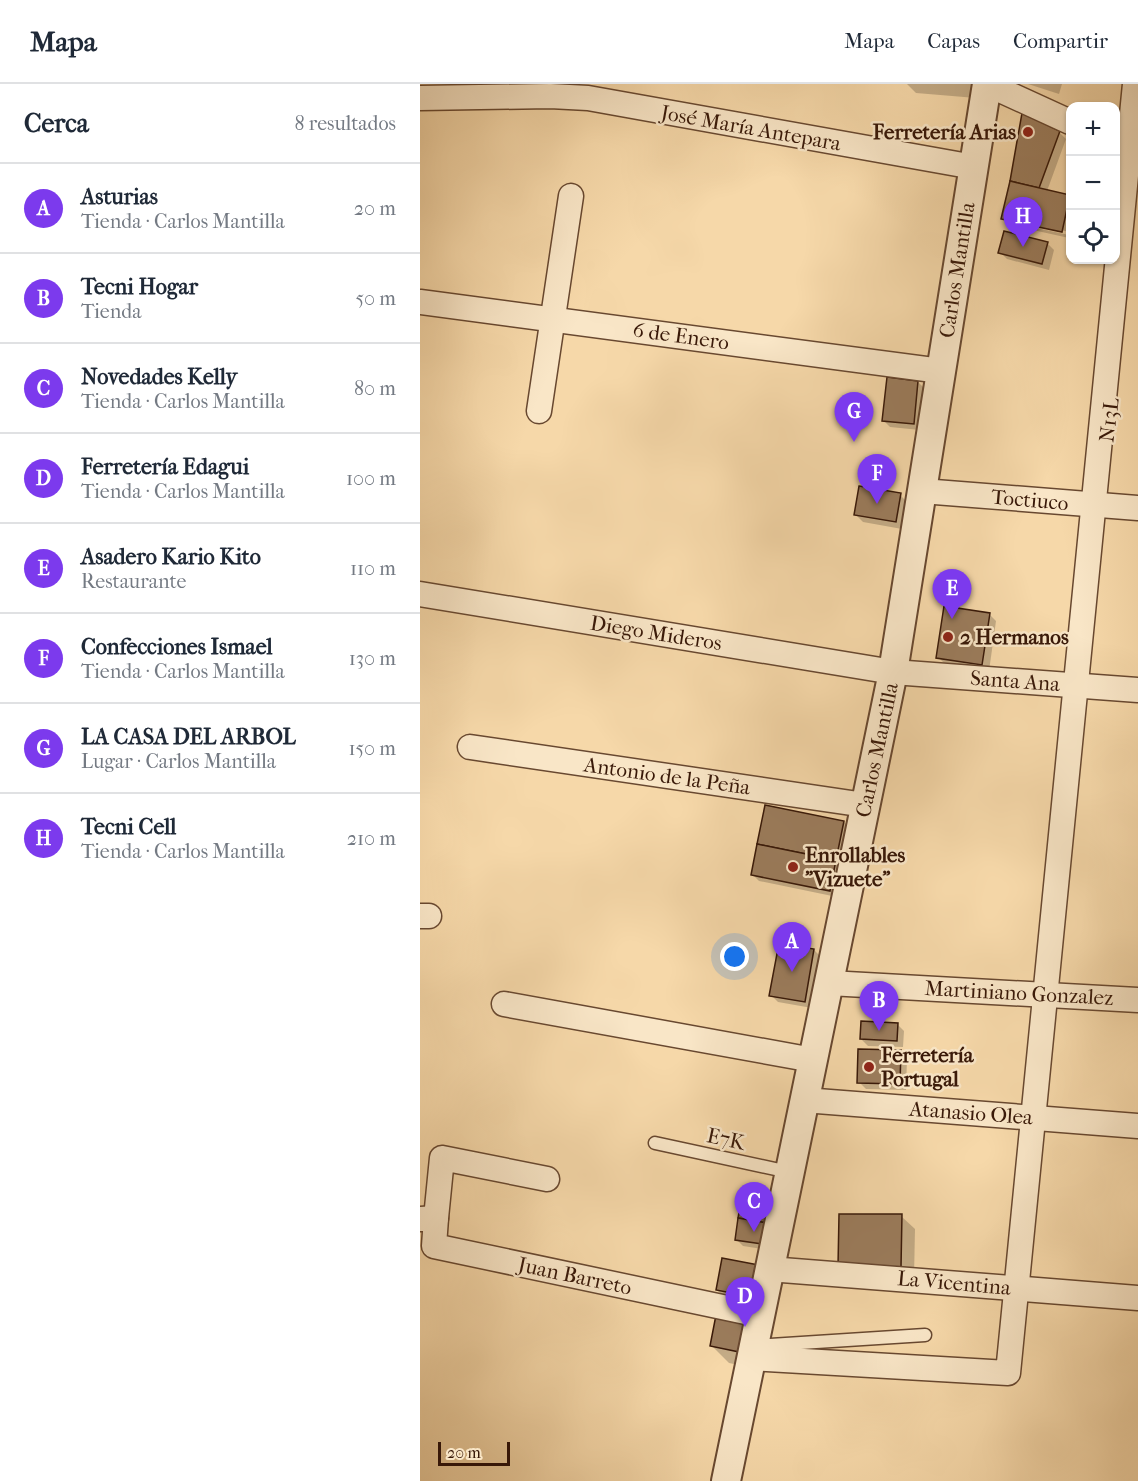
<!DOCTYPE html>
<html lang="es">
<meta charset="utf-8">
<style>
body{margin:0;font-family:"IM FELL French Canon",serif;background:#f2f2f3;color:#1f2937}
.controls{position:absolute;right:18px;top:18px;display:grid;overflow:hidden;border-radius:12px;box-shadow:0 2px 4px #0004}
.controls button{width:54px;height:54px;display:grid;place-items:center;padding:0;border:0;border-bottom:2px solid #e0e1e3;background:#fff;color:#1f2937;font:30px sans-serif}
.scale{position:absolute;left:18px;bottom:15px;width:72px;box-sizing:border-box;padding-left:6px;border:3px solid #381808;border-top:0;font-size:16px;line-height:21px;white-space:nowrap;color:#381808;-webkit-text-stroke:4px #f9e6c7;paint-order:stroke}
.you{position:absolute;left:315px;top:873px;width:21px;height:21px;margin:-15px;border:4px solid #fff;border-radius:50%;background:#1a73e8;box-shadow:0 0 0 9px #1a73e833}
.badge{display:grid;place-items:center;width:39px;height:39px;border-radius:50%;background:#7c3aed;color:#fff;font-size:20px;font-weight:700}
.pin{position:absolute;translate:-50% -50px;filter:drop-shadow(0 2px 3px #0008)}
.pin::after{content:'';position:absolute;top:32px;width:21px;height:18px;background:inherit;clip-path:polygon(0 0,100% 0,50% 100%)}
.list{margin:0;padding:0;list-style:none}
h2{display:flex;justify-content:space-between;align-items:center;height:78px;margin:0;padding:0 24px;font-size:26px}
h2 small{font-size:20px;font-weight:400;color:#747a83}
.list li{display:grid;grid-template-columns:39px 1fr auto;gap:18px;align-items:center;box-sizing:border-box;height:90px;padding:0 24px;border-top:2px solid #e0e1e3}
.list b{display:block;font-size:22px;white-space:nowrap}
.list p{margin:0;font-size:20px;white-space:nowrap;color:#747a83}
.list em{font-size:20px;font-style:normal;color:#747a83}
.icon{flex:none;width:33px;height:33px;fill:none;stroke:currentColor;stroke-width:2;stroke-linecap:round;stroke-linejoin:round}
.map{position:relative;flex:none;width:718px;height:1397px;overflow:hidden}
header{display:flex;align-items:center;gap:36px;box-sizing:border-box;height:84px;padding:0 30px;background:#fff;border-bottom:2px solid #e0e1e3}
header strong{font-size:28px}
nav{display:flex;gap:33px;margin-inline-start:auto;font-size:21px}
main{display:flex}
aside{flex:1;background:#fff}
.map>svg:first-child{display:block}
</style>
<header>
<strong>Mapa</strong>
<nav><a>Mapa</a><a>Capas</a><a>Compartir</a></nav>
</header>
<main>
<aside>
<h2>Cerca<small>8 resultados</small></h2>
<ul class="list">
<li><span class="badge">A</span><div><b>Asturias</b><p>Tienda · Carlos Mantilla</p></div><em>20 m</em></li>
<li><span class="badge">B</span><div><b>Tecni Hogar</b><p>Tienda</p></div><em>50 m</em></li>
<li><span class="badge">C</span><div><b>Novedades Kelly</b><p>Tienda · Carlos Mantilla</p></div><em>80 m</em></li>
<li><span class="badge">D</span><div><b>Ferretería Edagui</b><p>Tienda · Carlos Mantilla</p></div><em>100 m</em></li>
<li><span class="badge">E</span><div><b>Asadero Kario Kito</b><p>Restaurante</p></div><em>110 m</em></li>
<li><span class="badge">F</span><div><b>Confecciones Ismael</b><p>Tienda · Carlos Mantilla</p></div><em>130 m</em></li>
<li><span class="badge">G</span><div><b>LA CASA DEL ARBOL</b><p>Lugar · Carlos Mantilla</p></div><em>150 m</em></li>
<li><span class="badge">H</span><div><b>Tecni Cell</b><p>Tienda · Carlos Mantilla</p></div><em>210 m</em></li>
</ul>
</aside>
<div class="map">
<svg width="718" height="1397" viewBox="0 0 718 1397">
<rect width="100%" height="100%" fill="#f6d8a9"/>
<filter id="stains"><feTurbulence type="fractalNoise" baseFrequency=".00333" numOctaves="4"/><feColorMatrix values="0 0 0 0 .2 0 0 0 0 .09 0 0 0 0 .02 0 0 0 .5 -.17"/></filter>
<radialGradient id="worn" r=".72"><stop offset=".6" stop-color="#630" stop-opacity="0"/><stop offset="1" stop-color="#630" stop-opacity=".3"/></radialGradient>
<g fill="#0003" fill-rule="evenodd">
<polygon points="487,0 570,0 568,15 496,9"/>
<polygon points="608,0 642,0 639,10"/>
<path d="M 639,48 L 646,55 L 627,107 L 650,113 L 649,154 L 590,141 L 583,134 ZM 589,135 L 650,148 L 649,151 L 589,138 Z"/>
<polygon points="627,159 634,166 629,186 587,175 580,168"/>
<polygon points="498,298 505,305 500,346 470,343 463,336"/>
<polygon points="480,411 487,418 482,445 443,438 436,431"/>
<polygon points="569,530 576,537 569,587 525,580 518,573"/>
<polygon points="424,738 442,756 417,813 339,797 332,790"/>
<polygon points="394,866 401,873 392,924 358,918 351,911"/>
<polygon points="477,940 484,947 483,963 448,962 441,955"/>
<polygon points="480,967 487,974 486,1006 446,1005 439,998"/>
<polygon points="355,1124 356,1167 323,1162 316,1155"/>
<polygon points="481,1132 495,1145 494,1195 433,1195"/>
<polygon points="343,1183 361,1201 355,1231 315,1224 297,1206"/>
<polygon points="335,1240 353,1258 347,1287 309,1279 291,1261"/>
</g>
<g fill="#9b7c5c" stroke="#381808" stroke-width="1.5">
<polygon points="602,29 640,47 619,104 590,97"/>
<polygon points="590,97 650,111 642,148 581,135"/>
<polygon points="584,147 628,158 622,180 578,169"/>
<polygon points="467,293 498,297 494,340 462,337"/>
<polygon points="439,402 481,409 476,438 434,431"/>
<polygon points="524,522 570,529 562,581 516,574"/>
<polygon points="345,721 424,737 416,776 337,760"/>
<polygon points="337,760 416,776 410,807 331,791"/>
<polygon points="359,859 394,865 385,918 349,912"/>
<polygon points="441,937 478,939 477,957 440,955"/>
<polygon points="438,965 481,966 480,1000 437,999"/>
<polygon points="321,1118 356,1123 353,1140 318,1134"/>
<polygon points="419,1130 482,1130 481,1183 418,1182"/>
<polygon points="318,1134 353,1140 350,1161 315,1156"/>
<polygon points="302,1174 344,1182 337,1214 296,1206"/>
<polygon points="296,1231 336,1239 329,1270 290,1262"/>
</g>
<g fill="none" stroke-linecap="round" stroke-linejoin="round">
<defs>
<g id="service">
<polyline points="235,1059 369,1088"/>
<polyline points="334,1262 505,1251"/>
</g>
<g id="minor">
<polyline points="567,0 650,38"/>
<polyline points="0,14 130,12 168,14 554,83"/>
<polyline points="0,218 521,287"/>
<polyline points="119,327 151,112"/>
<polyline points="502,407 718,424"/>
<polyline points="0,510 473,588 718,606"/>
<polyline points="50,663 445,721"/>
<polyline points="0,832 9,832"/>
<polyline points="409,899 718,916"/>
<polyline points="84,920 393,976"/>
<polyline points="384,1016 718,1042"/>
<polyline points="16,1134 22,1074 127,1095"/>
<polyline points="0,1135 16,1134 14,1162 340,1231"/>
<polyline points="349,1185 718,1214"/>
<polyline points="331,1274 588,1289 715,0"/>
</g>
<polyline id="tertiary" points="306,1397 473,588 567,0"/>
</defs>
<use href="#service" stroke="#684830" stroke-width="15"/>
<use href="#minor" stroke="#684830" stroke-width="27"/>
<use href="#tertiary" stroke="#684830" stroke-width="32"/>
<use href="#service" stroke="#f9e6c7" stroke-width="12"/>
<use href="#minor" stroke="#f9e6c7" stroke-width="24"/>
<use href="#tertiary" stroke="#f9e6c7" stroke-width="28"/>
</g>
<g fill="#8f2418" stroke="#f9e6c7" stroke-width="2">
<circle cx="608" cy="48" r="6"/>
<circle cx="528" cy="553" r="6"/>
<circle cx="373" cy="783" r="6"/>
<circle cx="449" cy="983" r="6"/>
</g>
<g text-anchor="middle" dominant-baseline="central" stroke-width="5" stroke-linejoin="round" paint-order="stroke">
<g font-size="21" fill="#381808" stroke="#f9e6c7">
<text transform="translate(331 44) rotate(10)">José María Antepara</text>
<text transform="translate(537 186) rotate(-81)">Carlos Mantilla</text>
<text transform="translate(261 252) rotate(8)">6 de Enero</text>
<text transform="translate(689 336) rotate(-83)">N13L</text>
<text transform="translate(610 416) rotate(5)">Toctiuco</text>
<text transform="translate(236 549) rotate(9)">Diego Mideros</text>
<text transform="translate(595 597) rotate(4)">Santa Ana</text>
<text transform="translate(457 666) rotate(-78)">Carlos Mantilla</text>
<text transform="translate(247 692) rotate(8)">Antonio de la Peña</text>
<text transform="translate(599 909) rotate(3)">Martiniano Gonzalez</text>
<text transform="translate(551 1029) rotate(4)">Atanasio Olea</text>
<text transform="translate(306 1055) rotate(12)">E7K</text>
<text transform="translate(155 1192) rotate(12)">Juan Barreto</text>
<text transform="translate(534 1199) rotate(5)">La Vicentina</text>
</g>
<g font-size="21" font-weight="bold" fill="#381808" stroke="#f9e6c7" text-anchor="start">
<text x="596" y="48" text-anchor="end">Ferretería Arias</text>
<text x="540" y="553">2 Hermanos</text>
<text x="385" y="771">Enrollables<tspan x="385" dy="24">"Vizuete"</tspan></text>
<text x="461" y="971">Ferretería<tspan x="461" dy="24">Portugal</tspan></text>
</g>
</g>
<rect width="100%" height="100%" filter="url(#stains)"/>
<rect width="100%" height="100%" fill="url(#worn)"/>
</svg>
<div class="controls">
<button>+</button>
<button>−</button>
<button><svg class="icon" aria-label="locate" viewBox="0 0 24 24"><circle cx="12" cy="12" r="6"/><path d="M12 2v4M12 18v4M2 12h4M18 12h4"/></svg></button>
</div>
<div class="scale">20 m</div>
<div class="you"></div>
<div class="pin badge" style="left:372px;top:888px">A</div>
<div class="pin badge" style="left:459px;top:947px">B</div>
<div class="pin badge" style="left:334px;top:1148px">C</div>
<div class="pin badge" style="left:325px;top:1243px">D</div>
<div class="pin badge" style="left:532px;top:535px">E</div>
<div class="pin badge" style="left:457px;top:420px">F</div>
<div class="pin badge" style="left:434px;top:358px">G</div>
<div class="pin badge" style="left:603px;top:163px">H</div>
</div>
</main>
